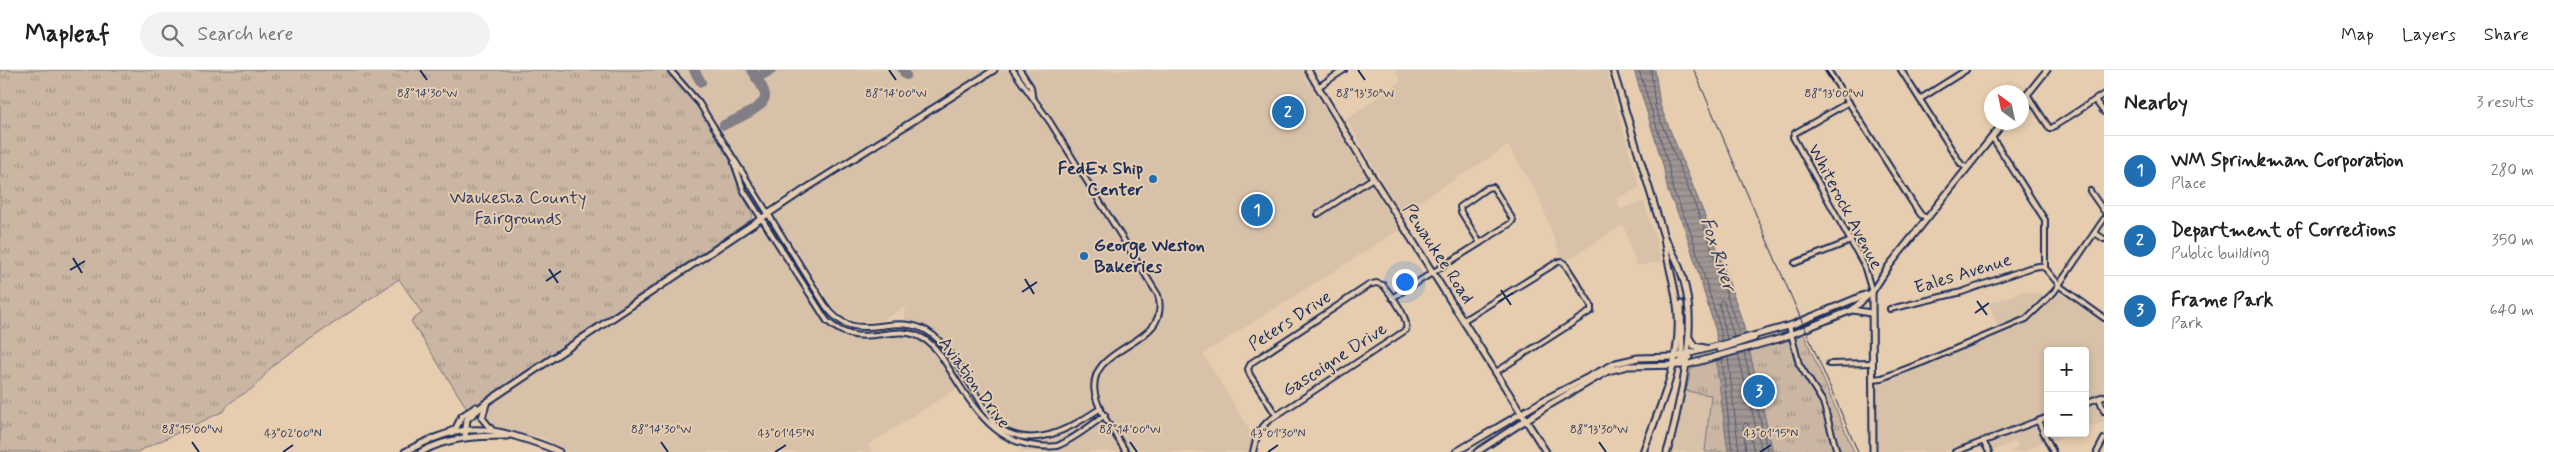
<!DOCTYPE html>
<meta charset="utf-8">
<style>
body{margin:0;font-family:Mynerve,sans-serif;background:#f2f2f2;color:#222}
.controls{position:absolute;right:15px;bottom:15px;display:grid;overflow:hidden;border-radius:5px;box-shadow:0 2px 8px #0003}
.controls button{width:45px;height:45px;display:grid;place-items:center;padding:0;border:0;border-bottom:1px solid #e0e0e0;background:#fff;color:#222;font:25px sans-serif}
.compass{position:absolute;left:1984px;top:15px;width:45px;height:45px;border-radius:50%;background:#fff;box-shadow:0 2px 8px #0003;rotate:327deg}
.you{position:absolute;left:1404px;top:211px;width:18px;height:18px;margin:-12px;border:4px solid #fff;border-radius:50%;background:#1a73e8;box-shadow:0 0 0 8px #1a73e833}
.badge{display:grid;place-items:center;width:32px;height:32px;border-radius:50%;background:#1f6fb2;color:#fff;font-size:16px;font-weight:700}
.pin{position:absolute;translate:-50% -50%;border:2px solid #fff;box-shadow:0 1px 5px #0006}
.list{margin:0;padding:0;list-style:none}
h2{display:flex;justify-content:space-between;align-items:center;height:65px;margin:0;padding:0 20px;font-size:21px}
h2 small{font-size:16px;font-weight:400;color:#767676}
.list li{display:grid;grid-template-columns:32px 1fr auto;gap:15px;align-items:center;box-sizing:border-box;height:70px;padding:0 20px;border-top:1px solid #e0e0e0}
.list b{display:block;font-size:19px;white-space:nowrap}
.list p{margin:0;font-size:16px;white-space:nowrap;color:#767676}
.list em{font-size:16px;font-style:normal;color:#767676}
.icon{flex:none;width:28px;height:28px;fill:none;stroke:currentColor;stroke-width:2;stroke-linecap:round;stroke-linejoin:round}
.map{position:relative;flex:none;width:2104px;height:382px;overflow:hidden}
header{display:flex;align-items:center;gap:30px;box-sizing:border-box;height:70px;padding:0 25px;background:#fff;border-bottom:1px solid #e0e0e0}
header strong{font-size:24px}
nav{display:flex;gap:28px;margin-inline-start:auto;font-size:18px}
.search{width:350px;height:45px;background:#f2f2f2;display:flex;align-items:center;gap:12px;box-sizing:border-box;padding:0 18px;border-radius:28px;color:#767676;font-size:19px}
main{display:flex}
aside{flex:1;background:#fff}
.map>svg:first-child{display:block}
</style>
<header>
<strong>Mapleaf</strong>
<div class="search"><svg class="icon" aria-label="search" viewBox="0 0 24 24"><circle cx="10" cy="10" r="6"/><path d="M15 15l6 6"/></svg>Search here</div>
<nav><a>Map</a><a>Layers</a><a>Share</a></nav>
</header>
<main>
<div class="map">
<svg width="2104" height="382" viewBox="0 0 2104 382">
<defs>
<pattern id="park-tufts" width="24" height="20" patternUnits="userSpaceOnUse" patternTransform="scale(1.25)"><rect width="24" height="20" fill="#cab6a3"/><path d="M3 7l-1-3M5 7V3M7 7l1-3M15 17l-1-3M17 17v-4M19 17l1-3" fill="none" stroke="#a39488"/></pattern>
<pattern id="water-rules" width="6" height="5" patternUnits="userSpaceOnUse" patternTransform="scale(1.25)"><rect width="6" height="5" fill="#9f9592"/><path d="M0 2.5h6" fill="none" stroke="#817a7a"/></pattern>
</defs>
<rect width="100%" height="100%" fill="#e7cdaf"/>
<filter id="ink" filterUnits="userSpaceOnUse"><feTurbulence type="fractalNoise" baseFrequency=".02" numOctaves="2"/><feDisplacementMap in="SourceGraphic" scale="10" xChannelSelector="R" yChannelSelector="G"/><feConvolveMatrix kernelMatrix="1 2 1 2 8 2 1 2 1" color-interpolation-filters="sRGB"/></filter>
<g filter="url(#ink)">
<g fill="#d8c1a9">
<polygon points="674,0 985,0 770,135 764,132 706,39"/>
<polygon points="1001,0 1301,0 1399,160 1203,284 1253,365 1249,382 1020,382 1023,369 1001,358 969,311 868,375 872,382 569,382 543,368 491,356 484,350 484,341 493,332 758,156 765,161 817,243 828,255 857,268 904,264 905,237 880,251 854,251 839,243 831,234 774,146 823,114 821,111 957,25"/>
<polygon points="1395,0 1606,0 1640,118 1618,128 1619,139 1644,131 1662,192 1637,196 1623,155 1566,191 1561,188 1539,127 1508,76 1401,143 1346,49 1401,11"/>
<polygon points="2024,221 2053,226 2059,222 2104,252 2104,322 2095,325 2104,351 2085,359 2085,281 2048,281 2048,363 2073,363 2050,372 2047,369 2025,382 2010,382 2018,377 2015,371 1992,382 1982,368 1944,382 1877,382 1876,313 2000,264 1989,234"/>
<polygon points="1686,321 1711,324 1705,382 1670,382"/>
</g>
<g fill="url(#park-tufts)" stroke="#727280">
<path d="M 0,0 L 666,0 L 698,36 L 727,82 L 738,116 L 753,145 L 749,151 L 468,340 L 411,251 L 422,243 L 399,209 L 281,289 C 271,296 266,304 258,313 C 249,324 231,327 224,341 L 137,382 L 0,382 Z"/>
<polygon points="1803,262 1854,382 1705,382 1711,325 1686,321 1692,297"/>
</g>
<polygon fill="url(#water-rules)" stroke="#6a6c7d" points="1634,0 1655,0 1660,35 1711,161 1743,253 1773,382 1728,382 1717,298 1716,262 1685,159 1668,122 1663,95"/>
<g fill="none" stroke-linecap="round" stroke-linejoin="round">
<g stroke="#505873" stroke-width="1">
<polyline points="1639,0 1668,93 1673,121 1689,157 1721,261 1721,271"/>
<polyline points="1651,0 1655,37 1706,162 1740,266"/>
<polyline points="1727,269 1719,233 1721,230 1724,232 1734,267"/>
<polyline points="1744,283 1768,382"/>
<polyline points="1738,284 1762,382"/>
<polyline points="1728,287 1739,382"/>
<polyline points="1722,289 1732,382"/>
<polyline points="1746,382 1743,355 1745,353 1748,354 1754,382"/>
</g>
<g stroke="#817e86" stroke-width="10">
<polyline points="694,0 701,12"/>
<polyline points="903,0 906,5"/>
<polyline points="756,8 771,0"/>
<path d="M 724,55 C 734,50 767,37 765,25 C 764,17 756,7 752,0"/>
</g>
<defs>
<g id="street">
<path d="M 670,0 L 699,33 L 825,235 C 855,279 891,240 927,261 C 953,276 977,329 995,355 C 1032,382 1067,360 1101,338"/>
<path d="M 1013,0 L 1050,52 L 1158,225 C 1173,278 1085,273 1095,324 C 1099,343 1116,364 1126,382"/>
<polyline points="1020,0 1031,17 1032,25"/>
<polyline points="1828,0 1912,132 1921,145 1927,148"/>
<polyline points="1901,0 1961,94 1967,98"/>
<polyline points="1318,17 1344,0"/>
<polyline points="2027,24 2050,59 2104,24"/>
<polyline points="1920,29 1966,0"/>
<polyline points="2095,30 2104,42"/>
<polyline points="1849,32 1795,63 1793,67 1864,195 1872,222"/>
<polyline points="1992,67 2045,150 2045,198"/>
<path d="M 734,93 L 744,121 L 827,251 C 864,284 891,249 924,269 C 939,278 946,295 955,308 C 978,345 1003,382 1057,376 C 1074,369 1090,356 1105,345"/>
<polygon points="1493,117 1513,150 1511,153 1480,173 1461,142 1460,137 1487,118"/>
<polyline points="2090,121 2104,141"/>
<polyline points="1318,144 1373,108"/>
<polyline points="2095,163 2104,169"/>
<polyline points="1795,193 1851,171"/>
<polyline points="1392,228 1480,173"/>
<polyline points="1890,239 1962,222 2029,198 2039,196 2045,198 2061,217 2104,248"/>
<polyline points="1464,250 1556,193 1561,191 1565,194 1591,235 1591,241 1496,302"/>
<polyline points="1789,256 1799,294 1823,332 1837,382"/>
<polyline points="1829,294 1871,293"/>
<polyline points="1872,309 1882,308 1924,292 2026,249 2054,222 2104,149"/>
<polyline points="2099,328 2104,341"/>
<polyline points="2085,333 2104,326"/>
<polyline points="2038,351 2053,382"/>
<polyline points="1983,371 1989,382"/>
<path d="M 1253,382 L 1258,362 L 1268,351 L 1406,260 C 1409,247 1392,226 1383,215 L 1376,213 L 1369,215 L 1251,293 L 1248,299 L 1250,305 L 1276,345"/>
<polyline points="1955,382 2048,347"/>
<polyline points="2097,382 2104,369"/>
</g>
<g id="secondary">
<polyline points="1308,0 1373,108 1546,382"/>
<path d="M 1613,0 L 1664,167 C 1667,194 1677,219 1678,246 C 1681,293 1659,339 1643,382"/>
<polyline points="2022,31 2047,0"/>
<path d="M 1665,169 C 1696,217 1692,265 1682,318 C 1677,340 1674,361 1667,382"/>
<polyline points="1872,222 1873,382"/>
<polyline points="1681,234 1682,288"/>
<polyline points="1853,240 1870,243"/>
<polyline points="1690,269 1694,276 1705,278"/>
<polyline points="1719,279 1754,268"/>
<polyline points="1673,296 1689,287"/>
<polyline points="486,334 482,348 491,359"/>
<polyline points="450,362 456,358 462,346 476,337"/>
<polyline points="465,367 467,349 487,332 807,118 994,0"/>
<path d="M 405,382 C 442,362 470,353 511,365 C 528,370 543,374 559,382"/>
<path d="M 421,382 C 449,367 476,366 507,366"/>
<polyline points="1456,382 1544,330 1616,293 1638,288 1675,287 1710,278 1792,255 1867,224"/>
<polyline points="1477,382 1549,335 1608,301 1628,296 1686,295 1782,268 1852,240 1872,222 1889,196 2004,52"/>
</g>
</defs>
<use href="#street" stroke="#1b2f5e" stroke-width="8"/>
<use href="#secondary" stroke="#1b2f5e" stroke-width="9"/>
<use href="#street" stroke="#e7cdaf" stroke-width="4"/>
<use href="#secondary" stroke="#e7cdaf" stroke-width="5"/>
<polyline stroke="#1b2f5e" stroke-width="1" points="1694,0 1858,382"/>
</g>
</g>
<path fill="none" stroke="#1b2f5e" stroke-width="2" d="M 420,0 L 427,10M 889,0 L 896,10M 1358,0 L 1365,10M 1827,0 L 1834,10M 73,188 L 82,203M 549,199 L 558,213M 70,200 L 85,191M 1025,209 L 1034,224M 546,211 L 561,201M 1501,220 L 1511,235M 1022,222 L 1037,212M 1977,231 L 1987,245M 1498,232 L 1513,223M 1975,243 L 1989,233M 192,372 L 199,382M 661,372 L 668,382M 1130,372 L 1137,382M 1599,372 L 1606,382M 283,382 L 293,375M 775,382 L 786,375M 1268,382 L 1278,375M 1760,382 L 1771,375"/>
<g fill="#1f6fb2" stroke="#e7cdaf" stroke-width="2">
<circle cx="1153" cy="109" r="5"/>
<circle cx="1084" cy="186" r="5"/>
</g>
<g text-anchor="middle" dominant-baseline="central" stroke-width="4" stroke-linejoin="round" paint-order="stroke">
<g font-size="18" font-weight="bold" fill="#1b2f5e" stroke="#e7cdaf" text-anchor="end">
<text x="1143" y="99">FedEx Ship<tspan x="1143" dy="21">Center</tspan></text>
<text x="1094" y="176" text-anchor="start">George Weston<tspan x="1094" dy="21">Bakeries</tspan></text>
</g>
<g font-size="18" fill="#2c3c65" stroke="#e7cdaf">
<text x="518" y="128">Waukesha County<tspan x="518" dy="21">Fairgrounds</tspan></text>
</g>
<g font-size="18" fill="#1b2f5e" stroke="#e7cdaf">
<text transform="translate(1845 137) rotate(62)">Whiterock Avenue</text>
<text transform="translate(1438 184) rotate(57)">Pewaukee Road</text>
<text transform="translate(1963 204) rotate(-17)">Eales Avenue</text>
<text transform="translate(1290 251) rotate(-33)">Peters Drive</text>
<text transform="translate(1335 290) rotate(-33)">Gascoigne Drive</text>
<text transform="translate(974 313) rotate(54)">Aviation Drive</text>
</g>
<g font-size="19" font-style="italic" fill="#2f3e66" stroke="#e7cdaf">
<text transform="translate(1718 184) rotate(72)">Fox River</text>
</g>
</g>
<g font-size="12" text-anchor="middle" fill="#1b2f5e" stroke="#e7cdaf" stroke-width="4" stroke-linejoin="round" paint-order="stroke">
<text x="427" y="27">88°14'30"W</text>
<text x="896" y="27">88°14'00"W</text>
<text x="1365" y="27">88°13'30"W</text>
<text x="1834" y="27">88°13'00"W</text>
<text x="192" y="363">88°15'00"W</text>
<text x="661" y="363">88°14'30"W</text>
<text x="1130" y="363">88°14'00"W</text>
<text x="1599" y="363">88°13'30"W</text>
<text x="293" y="367">43°02'00"N</text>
<text x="786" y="367">43°01'45"N</text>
<text x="1278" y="367">43°01'30"N</text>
<text x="1771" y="367">43°01'15"N</text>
</g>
</svg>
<div class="controls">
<button>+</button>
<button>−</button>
</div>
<svg class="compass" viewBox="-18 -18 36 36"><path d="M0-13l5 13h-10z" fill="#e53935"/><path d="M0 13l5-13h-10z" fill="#767676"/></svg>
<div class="you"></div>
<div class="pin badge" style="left:1257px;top:140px">1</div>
<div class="pin badge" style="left:1288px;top:42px">2</div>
<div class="pin badge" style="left:1759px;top:321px">3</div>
</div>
<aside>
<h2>Nearby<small>3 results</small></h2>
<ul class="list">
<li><span class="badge">1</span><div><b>WM Sprinkman Corporation</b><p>Place</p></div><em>280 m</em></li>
<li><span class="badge">2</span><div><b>Department of Corrections</b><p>Public building</p></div><em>350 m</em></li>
<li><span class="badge">3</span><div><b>Frame Park</b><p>Park</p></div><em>640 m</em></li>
</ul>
</aside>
</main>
